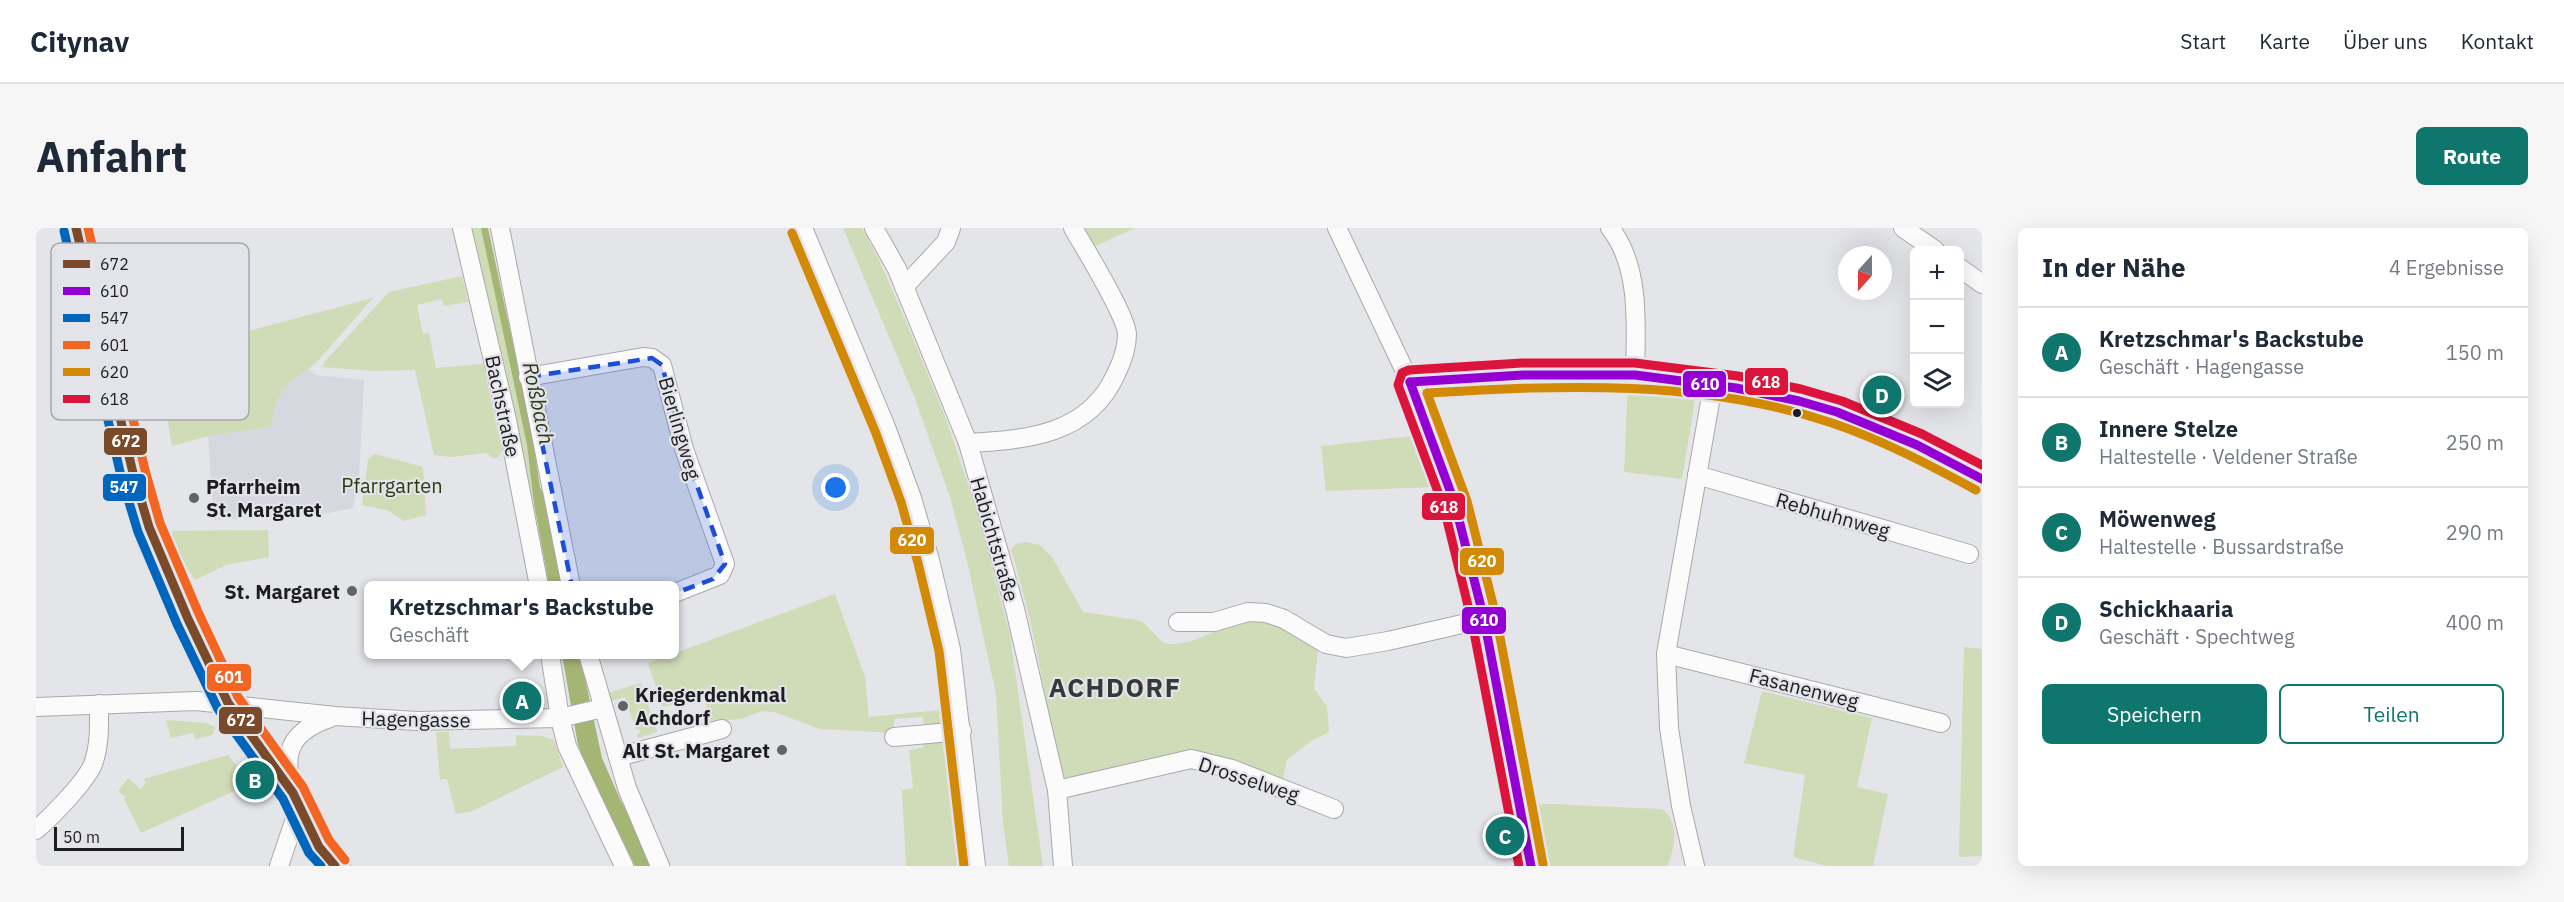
<!DOCTYPE html>
<html lang="de">
<meta charset="utf-8">
<style>
body{margin:0;font-family:"IBM Plex Sans",sans-serif;background:#f6f6f7;color:#1f2937}
.controls{position:absolute;right:18px;top:18px;display:grid;overflow:hidden;border-radius:9px;box-shadow:0 6px 24px #0002}
.controls button{width:54px;height:54px;display:grid;place-items:center;padding:0;border:0;border-bottom:2px solid #e0e1e3;background:#fff;color:#1f2937;font:30px sans-serif}
.compass{position:absolute;left:1802px;top:18px;width:54px;height:54px;border-radius:50%;background:#fff;box-shadow:0 6px 24px #0002;rotate:201deg}
.scale{position:absolute;left:18px;bottom:15px;width:130px;box-sizing:border-box;padding-left:6px;border:3px solid #1d1d1f;border-top:0;font-size:16px;line-height:21px;white-space:nowrap;color:#1d1d1f;-webkit-text-stroke:4px #e3e4e9;paint-order:stroke}
.you{position:absolute;left:800px;top:260px;width:21px;height:21px;margin:-15px;border:4px solid #fff;border-radius:50%;background:#1a73e8;box-shadow:0 0 0 9px #1a73e833}
.badge{display:grid;place-items:center;width:39px;height:39px;border-radius:50%;background:#0f766e;color:#fff;font-size:20px;font-weight:700}
.pin{position:absolute;translate:-50% -50%;border:3px solid #fff;box-shadow:0 2px 6px #0006}
.popup{position:absolute;left:328px;top:353px;width:315px;height:78px;box-sizing:border-box;display:grid;place-content:center;border-radius:9px;background:#fff;filter:drop-shadow(0 2px 4px #0005);font-size:20px;white-space:nowrap;color:#747a83}
.popup b{font-size:22px;color:#1f2937}
.popup::after{content:'';position:absolute;left:50%;top:100%;margin-left:-12px;border:12px solid transparent;border-top-color:#fff}
.list{margin:0;padding:0;list-style:none}
h2{display:flex;justify-content:space-between;align-items:center;height:78px;margin:0;padding:0 24px;font-size:26px}
h2 small{font-size:20px;font-weight:400;color:#747a83}
.list li{display:grid;grid-template-columns:39px 1fr auto;gap:18px;align-items:center;box-sizing:border-box;height:90px;padding:0 24px;border-top:2px solid #e0e1e3}
.list b{display:block;font-size:22px;white-space:nowrap}
.list p{margin:0;font-size:20px;white-space:nowrap;color:#747a83}
.list em{font-size:20px;font-style:normal;color:#747a83}
.actions{display:flex;gap:12px;padding:18px 24px}
.actions a{flex:1;padding:14px 0;border:2px solid #0f766e;border-radius:9px;text-align:center;font-size:21px;color:#0f766e}
.actions .main{background:#0f766e;color:#fff}
.icon{flex:none;width:33px;height:33px;fill:none;stroke:currentColor;stroke-width:2;stroke-linecap:round;stroke-linejoin:round}
.map{position:relative;flex:none;width:1946px;height:638px;overflow:hidden;border-radius:9px}
header{display:flex;align-items:center;gap:36px;box-sizing:border-box;height:84px;padding:0 30px;background:#fff;border-bottom:2px solid #e0e1e3}
header strong{font-size:28px}
nav{display:flex;gap:33px;margin-inline-start:auto;font-size:21px}
.intro{display:flex;align-items:center;justify-content:space-between;box-sizing:border-box;height:144px;padding:0 36px}
h1{margin:0;font-size:42px}
.button{padding:15px 27px;border-radius:9px;background:#0f766e;color:#fff;font-size:21px;font-weight:700}
main{display:flex;gap:36px;padding:0 36px}
aside{flex:1;background:#fff;border-radius:9px;box-shadow:0 6px 24px #0002}
.map>svg:first-child{display:block}
</style>
<header>
<strong>Citynav</strong>
<nav><a>Start</a><a>Karte</a><a>Über uns</a><a>Kontakt</a></nav>
</header>
<div class="intro"><h1>Anfahrt</h1><a class="button">Route</a></div>
<main>
<div class="map">
<svg width="1946" height="638" viewBox="0 0 1946 638">
<rect width="100%" height="100%" fill="#e4e5e8"/>
<polygon fill="#d6d7df" points="273,140 279,147 328,152 323,247 317,280 292,285 178,292 172,208 235,199 241,172 253,155"/>
<g fill="#d0dbb7">
<polygon points="436,0 445,0 450,18 491,217 498,276"/>
<polygon points="807,0 826,0 842,30 869,91 910,191 941,283 974,407 1007,638 973,638 967,595 960,466 931,333 914,269 878,168"/>
<polygon points="1046,0 1099,0 1053,21"/>
<polygon points="176,34 197,107 337,70 280,135 253,155 241,172 235,199 172,208 136,218 109,52"/>
<polygon points="426,48 432,74 408,78 406,71 381,77 387,106 393,105 400,140 447,136 466,222 463,229 457,230 450,225 415,229 398,227 379,142 337,143 286,139 289,133 353,64"/>
<polygon points="1592,156 1649,161 1656,162 1660,166 1646,251 1588,244"/>
<polygon points="1384,207 1401,259 1290,263 1285,218"/>
<polygon points="339,226 387,239 390,287 368,293 353,283 326,277 332,231"/>
<polygon points="232,302 233,329 190,337 159,352 128,303"/>
<path d="M 989,314 L 1004,317 L 1016,329 L 1047,384 L 1102,392 L 1109,396 L 1127,415 C 1163,422 1191,388 1224,391 C 1245,393 1265,410 1282,420 L 1278,460 L 1291,479 L 1293,504 L 1275,513 L 1251,532 L 1245,559 L 1167,532 L 1029,551 L 1022,543 C 1010,467 998,397 975,322 L 980,316 Z"/>
<polygon points="799,366 829,449 833,489 914,481 912,496 888,499 887,489 858,491 858,505 784,501 738,484 726,483 705,491 675,493 668,469 653,473 651,466 641,468 643,475 627,479 612,435"/>
<polygon points="1928,419 1946,421 1946,628 1923,629"/>
<polygon points="605,455 621,504 602,510 601,506 604,505 603,501 600,501 589,469 572,474 569,466"/>
<polygon points="1726,463 1836,490 1821,559 1852,566 1837,638 1791,638 1757,629 1769,547 1708,535"/>
<polygon points="130,492 170,495 179,499 176,507 159,511 157,505 135,510"/>
<polygon points="400,504 413,504 414,521 480,518 480,507 506,508 518,512 527,539 434,584 420,586 411,551 404,552"/>
<polygon points="913,512 919,516 931,638 870,638 866,562 877,560 873,522 887,520 887,513"/>
<polygon points="192,527 214,556 105,605 88,571 90,569 82,563 92,550 105,561 110,554 107,551"/>
<path d="M 1514,576 L 1625,581 C 1644,590 1639,622 1631,638 L 1504,638 L 1493,577 Z"/>
</g>
<g fill="#a5b574">
<polygon points="445,0 452,0 495,200 504,259 511,274 531,357 513,357 498,276 491,217"/>
<polygon points="526,427 544,427 566,530 584,571 618,638 599,638 550,537 542,517"/>
</g>
<g fill="none" stroke-linecap="round" stroke-linejoin="round">
<defs>
<g id="minor">
<polyline points="426,0 471,192 503,358"/>
<polyline points="464,0 535,358"/>
<polyline points="767,0 850,199 876,270 894,332 915,421 940,638"/>
<polyline points="838,0 861,41 932,215 979,381 1021,562 1027,638"/>
<polyline points="1301,0 1374,154 1419,276 1448,391 1495,638"/>
<path d="M 1574,0 C 1605,39 1600,99 1599,147"/>
<polyline points="1867,0 1899,22"/>
<polyline points="1924,40 1946,56"/>
<polyline points="868,59 910,14 915,0"/>
<polyline points="492,149 607,129 616,130 626,137 648,221 689,336 684,347 639,365"/>
<polyline points="1374,154 1487,147 1599,147 1700,160 1763,173 1801,184 1881,217 1946,251"/>
<path d="M 932,215 C 990,212 1053,207 1080,146 C 1086,134 1091,120 1091,106 C 1090,87 1049,21 1037,0"/>
<polyline points="1661,247 1933,326"/>
<polyline points="1142,394 1178,394 1212,384 1230,385 1248,391 1290,416 1310,420 1352,413 1448,391"/>
<polyline points="514,426 524,490 531,518 588,638"/>
<polyline points="552,426 591,560 624,638"/>
<polyline points="1630,426 1905,495"/>
<polyline points="0,479 160,473 299,488 381,493 524,490 567,480"/>
<polyline points="858,509 926,503"/>
<polyline points="582,529 686,501"/>
<path d="M 255,557 C 246,520 259,502 294,490"/>
<polyline points="1021,562 1155,531 1196,541 1298,581"/>
<path d="M 0,602 C 14,590 54,550 58,533 C 64,515 63,495 63,476"/>
<polyline points="243,638 263,579"/>
<polyline points="1659,638 1645,578 1633,500 1630,426 1677,157"/>
</g>
<polyline id="primary" points="40,0 97,245 113,299 152,391 192,475 257,565 283,619 294,630 299,638"/>
</defs>
<use href="#minor" stroke="#a9a9ab" stroke-width="20"/>
<use href="#primary" stroke="#b1b2be" stroke-width="32"/>
<use href="#minor" stroke="#fbfbfc" stroke-width="18"/>
<use href="#primary" stroke="#eeeef6" stroke-width="30"/>
<defs>
<polyline id="bus-1" points="40,0 97,245 113,299 152,391 192,475 257,565 283,619 299,638"/>
<g id="bus-2">
<polyline points="1374,154 1487,147 1599,147 1700,160 1763,173 1801,184 1881,217 1946,251"/>
<polyline points="1374,154 1419,276 1448,391 1495,638"/>
</g>
<polyline id="bus-3" points="28,3 85,248 102,304 141,396 182,481 247,571 273,625 285,638"/>
<polyline id="bus-4" points="52,0 109,242 124,295 163,386 202,469 267,559 293,612 309,632"/>
<g id="bus-5">
<polyline points="756,5 839,203 865,274 882,335 903,423 928,638"/>
<path d="M 1507,636 L 1460,388 L 1431,273 L 1391,165 C 1526,157 1666,151 1796,195 C 1846,212 1894,237 1940,262"/>
</g>
<polyline id="bus-6" points="1483,638 1436,394 1408,280 1362,157 1366,145 1373,142 1486,135 1599,135 1702,148 1765,161 1806,173 1886,206 1946,237"/>
</defs>
<use href="#bus-1" stroke="#e3e4e9" stroke-width="14"/>
<use href="#bus-2" stroke="#e3e4e9" stroke-width="14"/>
<use href="#bus-3" stroke="#e3e4e9" stroke-width="14"/>
<use href="#bus-4" stroke="#e3e4e9" stroke-width="14"/>
<use href="#bus-5" stroke="#e3e4e9" stroke-width="14"/>
<use href="#bus-6" stroke="#e3e4e9" stroke-width="14"/>
<use href="#bus-1" stroke="#7a4b2a" stroke-width="9"/>
<use href="#bus-2" stroke="#9400d3" stroke-width="9"/>
<use href="#bus-3" stroke="#0065bd" stroke-width="9"/>
<use href="#bus-4" stroke="#f26522" stroke-width="9"/>
<use href="#bus-5" stroke="#d28a06" stroke-width="9"/>
<use href="#bus-6" stroke="#dc143c" stroke-width="9"/>
</g>
<path fill="#1d4ed8" fill-opacity="0.2" stroke="#1d4ed8" stroke-width="4.5" stroke-dasharray="12 8" stroke-linejoin="round" d="M 616,130 L 626,137 L 648,221 L 689,336 L 677,351 L 545,401 L 492,149 Z"/>
<circle fill="#1d1d1f" stroke="#e3e4e9" stroke-width="2" cx="1761" cy="185" r="5"/>
<g fill="#636365" stroke="#e3e4e9" stroke-width="2">
<circle cx="158" cy="270" r="6"/>
<circle cx="316" cy="363" r="6"/>
<circle cx="587" cy="478" r="6"/>
<circle cx="746" cy="522" r="6"/>
</g>
<g text-anchor="middle" dominant-baseline="central" stroke-width="4.5" stroke-linejoin="round" paint-order="stroke">
<g font-size="20" fill="#1d1d1f" stroke="#e3e4e9">
<text transform="translate(467 178) rotate(78)">Bachstraße</text>
<text transform="translate(644 200) rotate(74)">Bierlingweg</text>
<text transform="translate(1797 287) rotate(16)">Rebhuhnweg</text>
<text transform="translate(959 311) rotate(74)">Habichtstraße</text>
<text transform="translate(1768 460) rotate(14)">Fasanenweg</text>
<text transform="translate(380 491) rotate(1)">Hagengasse</text>
<text transform="translate(1213 551) rotate(18)">Drosselweg</text>
</g>
<g font-size="20" fill="#303912" stroke="#e3e4e9">
<text x="356" y="257">Pfarrgarten</text>
</g>
<g font-size="20" font-weight="bold" fill="#1d1d1f" stroke="#e3e4e9" text-anchor="start">
<text x="170" y="258">Pfarrheim<tspan x="170" dy="23">St. Margaret</tspan></text>
<text x="304" y="363" text-anchor="end">St. Margaret</text>
<text x="599" y="466">Kriegerdenkmal<tspan x="599" dy="23">Achdorf</tspan></text>
<text x="734" y="522" text-anchor="end">Alt St. Margaret</text>
</g>
<g font-size="21" font-style="italic" fill="#323b14" stroke="#e3e4e9">
<text transform="translate(503 175) rotate(78)">Roßbach</text>
</g>
<g font-size="26" font-weight="bold" letter-spacing="1.5" fill="#37383c" stroke="#e3e4e9">
<text x="1079" y="459">ACHDORF</text>
</g>
</g>
<rect x="15" y="15" width="198" height="177" rx="9" fill="#e3e4e9" stroke="#a8a8ac" stroke-width="1.5"/>
<rect x="27" y="32" width="27" height="8" fill="#7a4b2a"/>
<rect x="27" y="59" width="27" height="8" fill="#9400d3"/>
<rect x="27" y="86" width="27" height="8" fill="#0065bd"/>
<rect x="27" y="113" width="27" height="8" fill="#f26522"/>
<rect x="27" y="140" width="27" height="8" fill="#d28a06"/>
<rect x="27" y="167" width="27" height="8" fill="#dc143c"/>
<g font-size="16" fill="#1d1d1f">
<text x="64" y="42">672</text>
<text x="64" y="69">610</text>
<text x="64" y="96">547</text>
<text x="64" y="123">601</text>
<text x="64" y="150">620</text>
<text x="64" y="177">618</text>
</g>
<g stroke="#e3e4e9" stroke-width="2">
<rect x="1708" y="139" width="45" height="29" rx="6" fill="#dc143c"/>
<rect x="1646" y="142" width="45" height="28" rx="6" fill="#9400d3"/>
<rect x="67" y="199" width="45" height="29" rx="6" fill="#7a4b2a"/>
<rect x="66" y="245" width="45" height="29" rx="6" fill="#0065bd"/>
<rect x="1385" y="264" width="45" height="29" rx="6" fill="#dc143c"/>
<rect x="853" y="298" width="46" height="29" rx="6" fill="#d28a06"/>
<rect x="1423" y="319" width="46" height="29" rx="6" fill="#d28a06"/>
<rect x="1425" y="378" width="46" height="29" rx="6" fill="#9400d3"/>
<rect x="170" y="435" width="46" height="29" rx="6" fill="#f26522"/>
<rect x="182" y="478" width="45" height="29" rx="6" fill="#7a4b2a"/>
</g>
<g font-size="16" text-anchor="middle" font-weight="bold" fill="#fff">
<text x="1730" y="160">618</text>
<text x="1669" y="162">610</text>
<text x="90" y="219">672</text>
<text x="88" y="265">547</text>
<text x="1408" y="285">618</text>
<text x="876" y="318">620</text>
<text x="1446" y="339">620</text>
<text x="1448" y="398">610</text>
<text x="193" y="455">601</text>
<text x="205" y="498">672</text>
</g>
</svg>
<div class="controls">
<button>+</button>
<button>−</button>
<button><svg class="icon" aria-label="layers" viewBox="0 0 24 24"><path d="M12 4l9 5-9 5-9-5zM3 14l9 5 9-5"/></svg></button>
</div>
<svg class="compass" viewBox="-18 -18 36 36"><path d="M0-13l5 13h-10z" fill="#e53935"/><path d="M0 13l5-13h-10z" fill="#747a83"/></svg>
<div class="scale">50 m</div>
<div class="you"></div>
<div class="pin badge" style="left:486px;top:473px">A</div>
<div class="popup"><b>Kretzschmar's Backstube</b>Geschäft</div>
<div class="pin badge" style="left:219px;top:552px">B</div>
<div class="pin badge" style="left:1469px;top:608px">C</div>
<div class="pin badge" style="left:1846px;top:167px">D</div>
</div>
<aside>
<h2>In der Nähe<small>4 Ergebnisse</small></h2>
<ul class="list">
<li><span class="badge">A</span><div><b>Kretzschmar's Backstube</b><p>Geschäft · Hagengasse</p></div><em>150 m</em></li>
<li><span class="badge">B</span><div><b>Innere Stelze</b><p>Haltestelle · Veldener Straße</p></div><em>250 m</em></li>
<li><span class="badge">C</span><div><b>Möwenweg</b><p>Haltestelle · Bussardstraße</p></div><em>290 m</em></li>
<li><span class="badge">D</span><div><b>Schickhaaria</b><p>Geschäft · Spechtweg</p></div><em>400 m</em></li>
</ul>
<div class="actions"><a class="main">Speichern</a><a>Teilen</a></div>
</aside>
</main>
